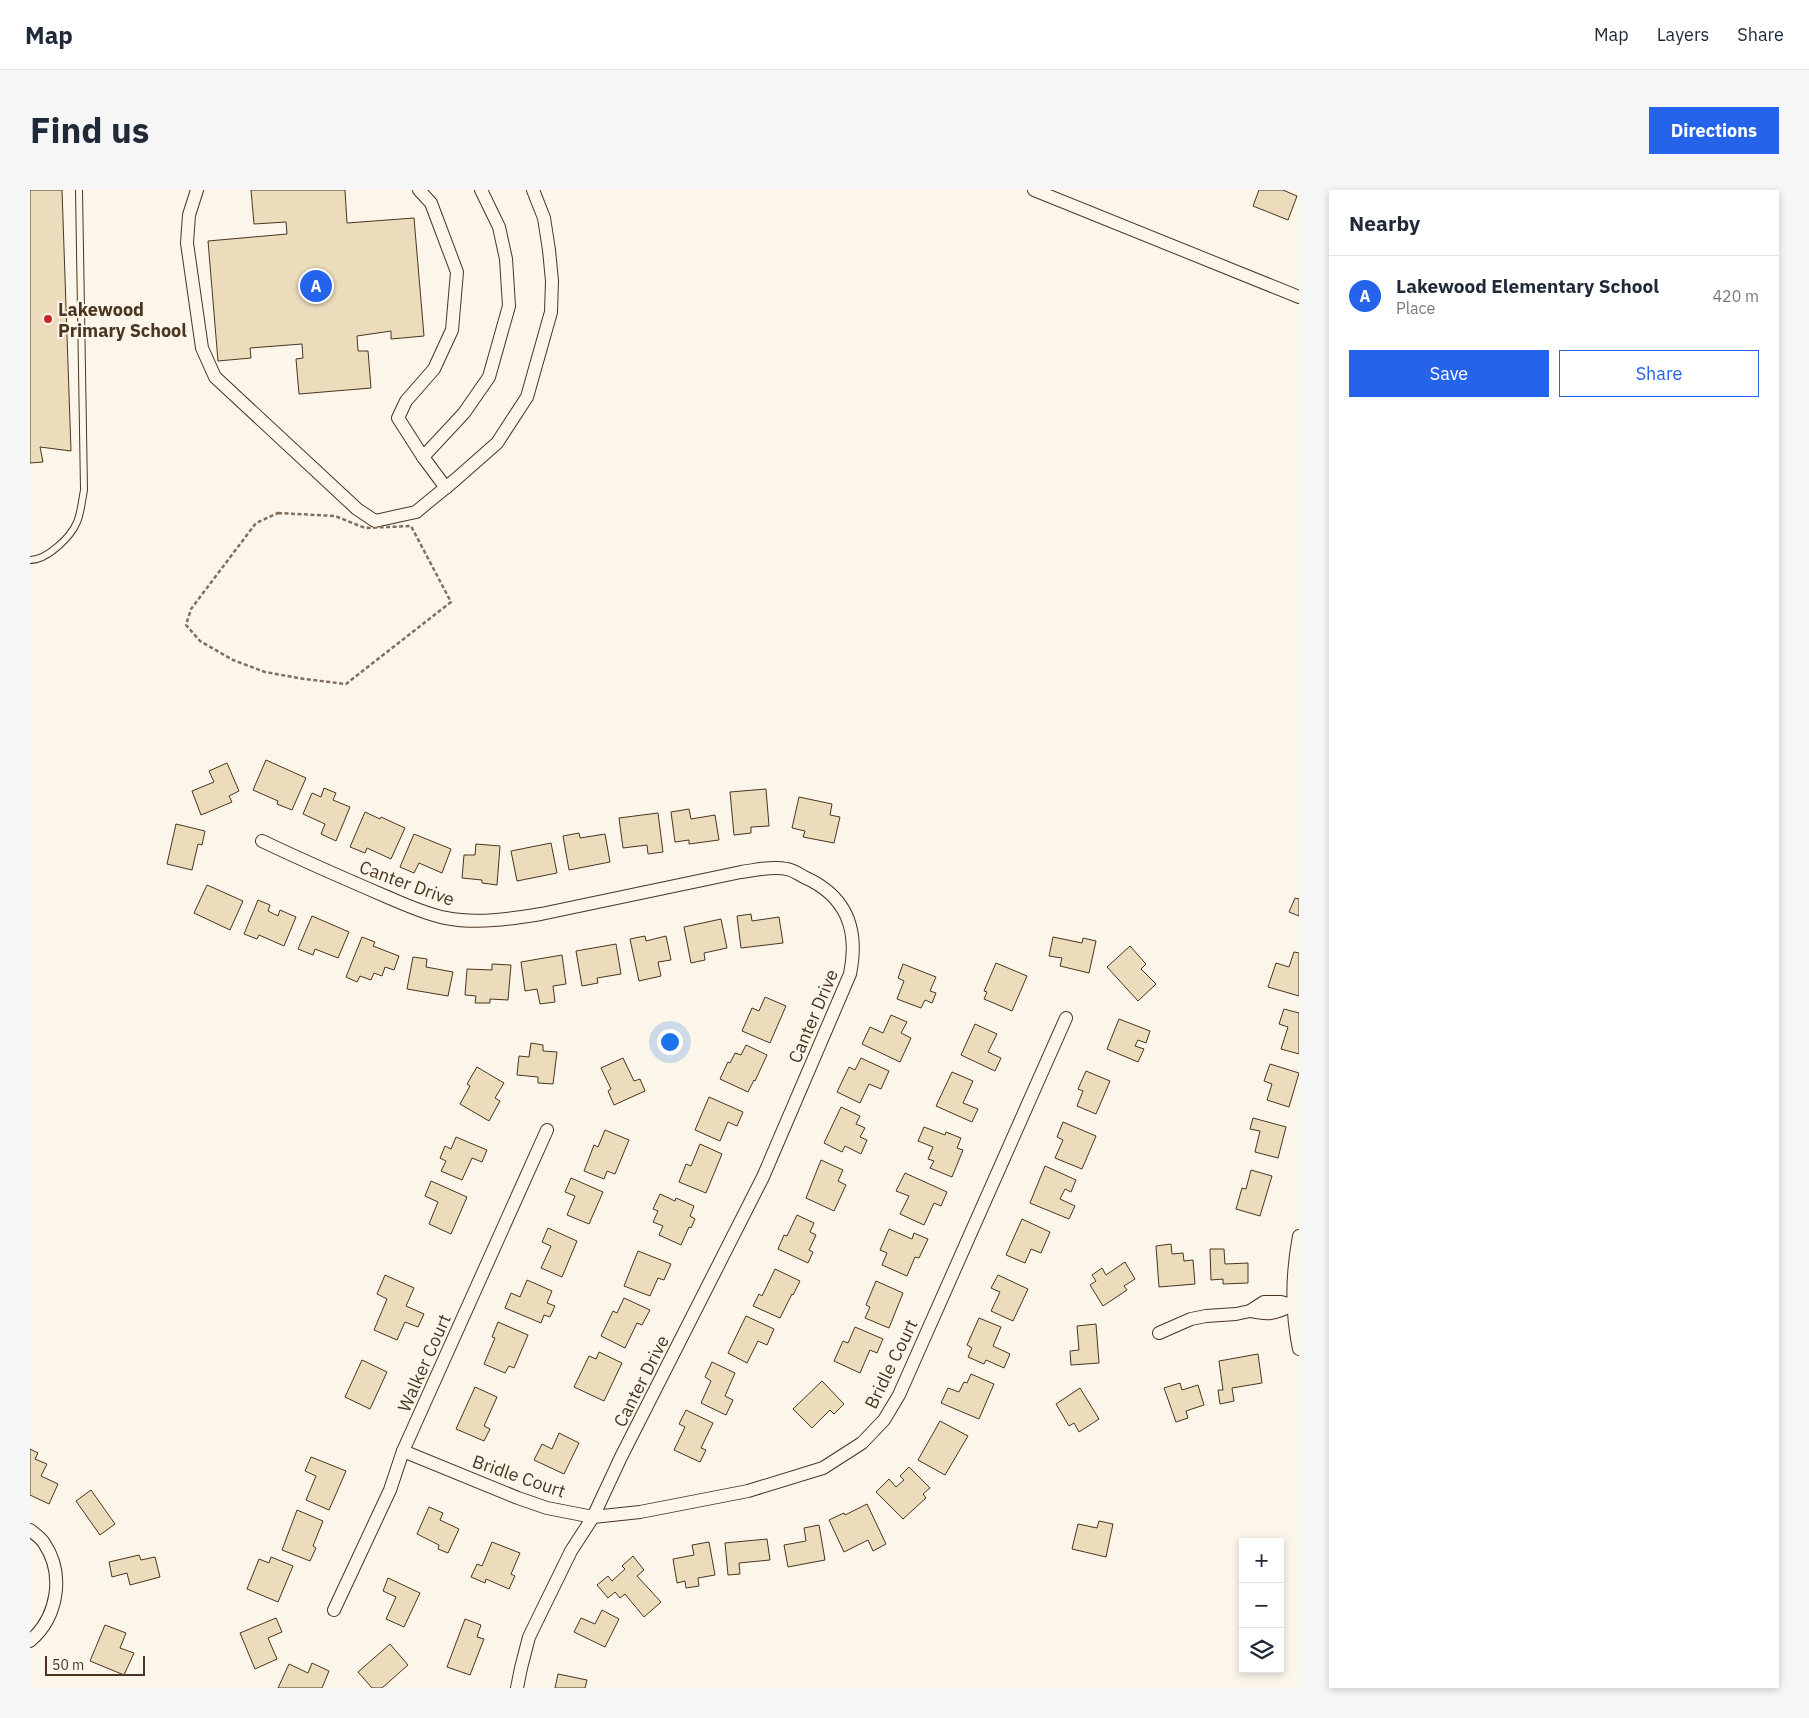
<!DOCTYPE html>
<meta charset="utf-8">
<style>
body{margin:0;font-family:"IBM Plex Sans",sans-serif;background:#f6f6f7;color:#1f2937}
.controls{position:absolute;right:15px;bottom:15px;display:grid;overflow:hidden;border-radius:0px;box-shadow:0 2px 8px #0003}
.controls button{width:45px;height:45px;display:grid;place-items:center;padding:0;border:0;border-bottom:1px solid #e0e1e3;background:#fff;color:#1f2937;font:25px sans-serif}
.scale{position:absolute;left:15px;bottom:12px;width:100px;box-sizing:border-box;padding-left:5px;border:2px solid #4a3520;border-top:0;font-size:14px;line-height:18px;white-space:nowrap;color:#4a3520;-webkit-text-stroke:4px #fbf6e9;paint-order:stroke}
.you{position:absolute;left:639px;top:851px;width:18px;height:18px;margin:-12px;border:4px solid #fff;border-radius:50%;background:#1a73e8;box-shadow:0 0 0 8px #1a73e833}
.badge{display:grid;place-items:center;width:32px;height:32px;border-radius:50%;background:#2563eb;color:#fff;font-size:16px;font-weight:700}
.pin{position:absolute;translate:-50% -50%;border:2px solid #fff;box-shadow:0 1px 5px #0006}
.list{margin:0;padding:0;list-style:none}
h2{display:flex;justify-content:space-between;align-items:center;height:65px;margin:0;padding:0 20px;font-size:21px}
h2 small{font-size:16px;font-weight:400;color:#747a83}
.list li{display:grid;grid-template-columns:32px 1fr auto;gap:15px;align-items:center;box-sizing:border-box;height:80px;padding:0 20px;border-top:1px solid #e0e1e3}
.list b{display:block;font-size:19px;white-space:nowrap}
.list p{margin:0;font-size:16px;white-space:nowrap;color:#747a83}
.list em{font-size:16px;font-style:normal;color:#747a83}
.actions{display:flex;gap:10px;padding:15px 20px}
.actions a{flex:1;padding:11px 0;border:1px solid #2563eb;border-radius:0px;text-align:center;font-size:18px;color:#2563eb}
.actions .main{background:#2563eb;color:#fff}
.icon{flex:none;width:28px;height:28px;fill:none;stroke:currentColor;stroke-width:2;stroke-linecap:round;stroke-linejoin:round}
.map{position:relative;flex:none;width:1269px;height:1498px;overflow:hidden;border-radius:0px}
header{display:flex;align-items:center;gap:30px;box-sizing:border-box;height:70px;padding:0 25px;background:#fff;border-bottom:1px solid #e0e1e3}
header strong{font-size:24px}
nav{display:flex;gap:28px;margin-inline-start:auto;font-size:18px}
.intro{display:flex;align-items:center;justify-content:space-between;box-sizing:border-box;height:120px;padding:0 30px}
h1{margin:0;font-size:35px}
.button{padding:12px 22px;border-radius:0px;background:#2563eb;color:#fff;font-size:18px;font-weight:700}
main{display:flex;gap:30px;padding:0 30px}
aside{flex:1;background:#fff;border-radius:0px;box-shadow:0 2px 8px #0003}
.map>svg:first-child{display:block}
</style>
<header>
<strong>Map</strong>
<nav><a>Map</a><a>Layers</a><a>Share</a></nav>
</header>
<div class="intro"><h1>Find us</h1><a class="button">Directions</a></div>
<main>
<div class="map">
<svg width="1269" height="1498" viewBox="0 0 1269 1498">
<rect width="100%" height="100%" fill="#fbf6e9"/>
<g fill="#ecdcbc" stroke="#4a3520">
<polygon points="0,0 32,0 41,261 10,257 13,272 0,273"/>
<polygon points="221,0 315,0 317,33 384,28 394,146 361,149 361,141 327,146 328,161 338,161 341,198 269,204 266,169 273,168 272,154 220,158 221,168 188,171 178,51 257,44 256,32 224,34"/>
<polygon points="1229,0 1253,0 1267,6 1258,30 1223,16"/>
<polygon points="236,570 276,588 262,620 247,614 248,611 223,600"/>
<polygon points="197,573 209,601 199,606 202,612 171,625 162,601 184,592 179,581"/>
<polygon points="294,598 306,603 303,610 320,617 306,651 291,644 295,634 273,624 282,603 291,607"/>
<polygon points="736,599 739,636 721,637 721,643 704,645 700,602"/>
<polygon points="769,607 802,614 800,625 810,627 804,653 773,647 775,641 762,638"/>
<polygon points="659,619 661,629 685,625 689,650 659,654 659,650 645,652 641,622"/>
<polygon points="335,622 350,629 351,627 375,638 361,669 337,658 335,663 320,657"/>
<polygon points="628,623 633,662 618,664 617,655 593,658 589,628"/>
<polygon points="146,634 175,641 172,655 168,654 162,680 137,674"/>
<polygon points="549,643 550,648 575,644 580,672 539,680 533,646"/>
<polygon points="384,644 421,659 412,683 389,673 384,683 370,677"/>
<polygon points="521,653 527,683 487,691 481,661"/>
<polygon points="446,654 470,656 467,695 452,693 452,690 432,688 434,665 445,665"/>
<polygon points="177,695 213,711 200,740 164,723"/>
<polygon points="1265,708 1269,709 1269,726 1259,722"/>
<polygon points="228,710 240,715 238,721 248,726 250,720 266,727 254,756 229,745 227,749 214,744"/>
<polygon points="721,724 722,731 749,727 753,753 711,758 707,726"/>
<polygon points="282,726 319,742 308,768 285,759 283,765 268,759"/>
<polygon points="691,729 697,758 674,763 675,770 661,773 654,737"/>
<polygon points="615,746 616,751 636,746 641,770 628,772 631,786 609,791 600,749"/>
<polygon points="332,747 345,752 343,756 369,766 364,780 355,777 352,786 344,783 341,790 330,786 327,792 316,787"/>
<polygon points="1023,747 1052,753 1053,748 1066,751 1059,783 1030,776 1032,768 1019,766"/>
<polygon points="586,754 591,784 567,788 568,793 552,796 546,761"/>
<polygon points="1100,756 1116,774 1111,779 1126,794 1108,811 1077,777"/>
<polygon points="1264,762 1269,763 1269,806 1238,797 1246,773 1259,777"/>
<polygon points="532,765 536,794 523,796 525,812 510,814 507,799 495,801 491,772"/>
<polygon points="383,767 397,769 396,777 423,782 418,806 377,799"/>
<polygon points="966,773 997,786 982,821 954,809 957,802 954,801"/>
<polygon points="462,774 481,775 478,810 460,809 460,813 445,813 446,806 435,805 437,779 462,780"/>
<polygon points="873,774 906,787 900,801 906,803 902,813 895,810 891,818 867,809 874,791 868,788"/>
<polygon points="735,807 756,816 740,853 712,841 722,818 729,821"/>
<polygon points="1254,819 1269,823 1269,864 1251,859 1258,837 1249,834"/>
<polygon points="861,825 877,832 871,843 881,848 870,872 832,854 840,837 853,843"/>
<polygon points="1089,829 1120,841 1116,853 1108,850 1105,856 1114,859 1108,872 1077,859"/>
<polygon points="945,834 967,844 958,862 971,868 965,881 931,865"/>
<polygon points="501,853 513,855 513,861 527,862 523,894 508,893 508,887 487,885 489,866 499,867"/>
<polygon points="716,855 737,865 725,891 724,890 718,902 690,889 698,872 700,873 705,863 711,865"/>
<polygon points="593,868 604,891 610,889 615,901 584,915 578,901 581,899 571,878"/>
<polygon points="831,868 859,881 851,899 839,894 830,913 807,902 819,877 825,880"/>
<polygon points="1240,874 1269,883 1259,917 1237,910 1242,894 1234,891"/>
<polygon points="447,877 474,893 465,908 470,911 459,931 430,914 440,896 437,894"/>
<polygon points="1056,881 1080,891 1066,924 1047,916 1053,901 1048,899"/>
<polygon points="922,882 943,891 933,913 948,919 942,932 906,916"/>
<polygon points="679,907 713,922 707,936 698,932 690,951 665,940"/>
<polygon points="811,917 830,926 826,934 835,938 830,947 837,950 831,964 815,956 812,962 794,953"/>
<polygon points="1223,928 1256,937 1248,968 1225,962 1230,941 1220,939"/>
<polygon points="1033,932 1066,946 1052,979 1025,968 1033,950 1027,947"/>
<polygon points="894,937 915,945 916,942 931,948 927,958 933,960 922,987 900,978 904,971 898,969 903,957 888,951"/>
<polygon points="575,940 599,950 585,984 577,981 574,989 554,981 564,955 568,957"/>
<polygon points="426,947 457,960 452,972 442,968 432,990 411,981 416,971 410,968 415,956 421,959"/>
<polygon points="670,954 692,964 676,1003 649,992 656,974 661,976"/>
<polygon points="791,970 813,980 808,991 816,995 804,1021 776,1008"/>
<polygon points="1015,976 1046,990 1041,1002 1035,999 1030,1009 1045,1016 1039,1029 1000,1013"/>
<polygon points="1221,980 1242,986 1230,1026 1206,1019 1212,998 1216,999"/>
<polygon points="875,983 917,1002 911,1016 904,1013 894,1035 870,1024 879,1006 866,1001"/>
<polygon points="541,988 573,1002 559,1034 537,1025 545,1006 535,1002"/>
<polygon points="401,991 437,1007 421,1044 399,1034 408,1012 395,1006"/>
<polygon points="630,1004 645,1011 646,1008 664,1016 660,1026 665,1029 661,1038 659,1037 651,1055 629,1045 633,1036 623,1032 628,1021 623,1019"/>
<polygon points="767,1025 784,1033 780,1042 786,1045 779,1060 783,1062 778,1073 748,1059 754,1045 757,1046"/>
<polygon points="992,1029 1020,1042 1011,1063 1001,1059 995,1073 976,1065"/>
<polygon points="518,1038 547,1051 532,1087 511,1078 521,1056 512,1052"/>
<polygon points="859,1039 882,1049 884,1043 898,1049 889,1068 885,1067 877,1086 852,1075 857,1063 850,1060"/>
<polygon points="1141,1054 1142,1064 1153,1063 1154,1071 1163,1070 1165,1094 1129,1097 1126,1056"/>
<polygon points="1180,1059 1194,1059 1195,1074 1218,1073 1218,1093 1193,1094 1193,1089 1181,1090"/>
<polygon points="608,1061 641,1074 634,1090 628,1088 620,1106 594,1096"/>
<polygon points="1095,1072 1105,1089 1094,1096 1097,1100 1073,1116 1060,1095 1066,1091 1062,1085 1072,1078 1076,1085"/>
<polygon points="745,1079 770,1091 763,1105 762,1104 750,1128 723,1116 729,1104 732,1106"/>
<polygon points="355,1085 384,1098 376,1116 394,1124 388,1137 375,1132 367,1150 344,1140 357,1109 347,1104"/>
<polygon points="968,1085 998,1099 983,1131 961,1121 970,1102 961,1098"/>
<polygon points="497,1090 522,1101 517,1113 525,1116 520,1127 514,1125 511,1133 475,1118 481,1103 490,1107"/>
<polygon points="846,1091 873,1103 859,1138 835,1128 840,1117 836,1115"/>
<polygon points="594,1108 620,1120 612,1135 607,1133 595,1158 571,1146 583,1121 587,1123"/>
<polygon points="716,1126 744,1139 737,1155 728,1151 717,1173 698,1163"/>
<polygon points="949,1128 971,1137 963,1156 980,1164 974,1178 956,1170 954,1174 938,1167 942,1158 937,1155"/>
<polygon points="468,1132 498,1145 484,1178 479,1176 475,1183 454,1174 465,1148 462,1147"/>
<polygon points="1066,1134 1069,1173 1041,1175 1040,1161 1049,1160 1047,1136"/>
<polygon points="825,1137 853,1149 847,1163 840,1160 830,1183 804,1171 813,1151 818,1153"/>
<polygon points="569,1162 592,1173 574,1211 544,1197 559,1166 566,1169"/>
<polygon points="1228,1164 1232,1193 1202,1198 1204,1211 1190,1214 1188,1200 1193,1200 1189,1171"/>
<polygon points="332,1170 357,1182 340,1219 315,1207"/>
<polygon points="682,1172 705,1183 695,1206 703,1210 696,1225 671,1213 681,1191 675,1187"/>
<polygon points="941,1184 964,1194 949,1229 911,1213 918,1198 929,1202 934,1192 937,1193"/>
<polygon points="792,1191 814,1214 804,1224 800,1220 782,1238 763,1219"/>
<polygon points="1150,1193 1152,1200 1168,1195 1174,1215 1156,1221 1158,1228 1146,1232 1134,1198"/>
<polygon points="445,1197 467,1207 454,1236 460,1239 454,1251 426,1239"/>
<polygon points="1050,1198 1069,1229 1049,1242 1044,1233 1039,1236 1026,1214"/>
<polygon points="656,1220 683,1233 671,1258 676,1260 670,1272 644,1260 655,1237 649,1234"/>
<polygon points="910,1231 938,1246 915,1285 888,1270"/>
<polygon points="529,1243 549,1253 534,1284 504,1270 512,1254 522,1259"/>
<polygon points="0,1259 8,1263 5,1269 17,1274 11,1286 28,1294 19,1314 0,1305"/>
<polygon points="281,1267 316,1281 299,1320 276,1310 286,1286 275,1281"/>
<polygon points="879,1277 900,1298 893,1304 896,1308 873,1329 846,1302 859,1289 866,1297 874,1290 870,1286"/>
<polygon points="61,1300 85,1334 70,1345 46,1311"/>
<polygon points="837,1314 856,1354 843,1361 838,1350 814,1362 799,1330 814,1323 815,1325"/>
<polygon points="399,1317 413,1323 410,1330 429,1339 418,1363 408,1359 409,1355 387,1344"/>
<polygon points="267,1320 293,1331 283,1356 286,1358 280,1371 252,1360"/>
<polygon points="1069,1331 1083,1334 1076,1367 1042,1359 1048,1334 1067,1338"/>
<polygon points="789,1335 795,1370 758,1377 754,1355 776,1351 774,1338"/>
<polygon points="737,1349 740,1370 709,1373 710,1384 698,1385 695,1353"/>
<polygon points="462,1352 490,1363 481,1384 485,1386 479,1399 456,1389 455,1393 441,1387 447,1374 452,1376"/>
<polygon points="679,1352 685,1385 668,1388 669,1396 656,1398 655,1391 647,1393 643,1369 664,1365 662,1355"/>
<polygon points="109,1365 111,1370 125,1367 130,1387 100,1395 97,1383 82,1387 79,1372"/>
<polygon points="603,1366 614,1380 607,1386 631,1412 614,1427 595,1404 590,1408 585,1402 578,1408 567,1395 578,1386 582,1391 595,1379 592,1376"/>
<polygon points="241,1367 263,1376 248,1412 217,1399 229,1369 239,1373"/>
<polygon points="358,1388 390,1403 374,1437 356,1429 366,1407 353,1401"/>
<polygon points="572,1420 589,1429 575,1457 544,1442 551,1428 565,1434"/>
<polygon points="246,1428 252,1442 238,1448 247,1469 225,1479 210,1443"/>
<polygon points="435,1429 451,1435 447,1447 454,1449 440,1485 417,1477"/>
<polygon points="75,1435 96,1443 90,1458 104,1463 94,1485 60,1471"/>
<polygon points="360,1454 378,1475 352,1498 342,1498 328,1482"/>
<polygon points="282,1473 299,1481 292,1498 248,1498 259,1474 278,1483"/>
<polygon points="528,1484 557,1490 555,1498 525,1498"/>
</g>
<g fill="none" stroke-linecap="round" stroke-linejoin="round">
<defs>
<path id="lane" d="M 0,370 C 17,370 41,347 47,332 C 51,323 52,310 54,300 L 49,0"/>
<g id="street">
<polyline points="167,0 159,25 157,53 172,158 185,187 327,319 345,331 386,322 425,290 467,253 497,207 521,122 522,91 519,60 514,28 503,0"/>
<polyline points="389,0 401,13 427,82 422,140 404,179 376,211 368,228 393,267 416,298"/>
<polyline points="1004,0 1269,107"/>
<polyline points="393,267 434,223 459,187 479,116 476,69 469,37 451,0"/>
<path d="M 232,651 C 272,670 313,688 355,706 C 374,714 395,724 416,728 C 447,734 480,729 511,724 L 711,682 C 726,680 742,676 757,679 C 763,680 769,684 774,687 C 817,706 829,740 820,784 L 733,987 L 591,1267 L 563,1327 L 541,1361 L 499,1447 L 491,1478 L 487,1498"/>
<path d="M 1269,1046 C 1262,1083 1261,1121 1269,1159"/>
<path d="M 1220,1121 C 1239,1125 1245,1124 1262,1115"/>
<polyline points="1129,1143 1161,1129 1176,1126 1206,1124 1220,1121 1234,1112 1251,1112 1262,1115"/>
<polyline points="373,1261 488,1308 517,1318 563,1327 610,1322 718,1301 793,1278 832,1253 854,1230 869,1205 1036,828"/>
<path d="M 0,1340 C 5,1344 11,1348 14,1353 C 35,1384 28,1427 0,1451"/>
<polyline points="304,1420 360,1300 373,1261 517,940"/>
</g>
</defs>
<use href="#lane" stroke="#4a3520" stroke-width="8"/>
<use href="#street" stroke="#4a3520" stroke-width="14"/>
<polygon stroke="#7f6f5c" stroke-width="2.5" stroke-dasharray="4 2.5" stroke-linecap="butt" points="248,323 305,326 335,338 381,336 421,412 316,494 274,489 235,482 203,470 170,451 156,435 161,419 226,333"/>
<use href="#lane" stroke="#fbf6e9" stroke-width="6"/>
<use href="#street" stroke="#fbf6e9" stroke-width="12"/>
</g>
<circle fill="#c62828" stroke="#fbf6e9" stroke-width="2" cx="18" cy="129" r="5"/>
<g text-anchor="middle" dominant-baseline="central" stroke-width="4" stroke-linejoin="round" paint-order="stroke">
<g font-size="18" font-weight="bold" fill="#4a3520" stroke="#fbf6e9" text-anchor="start">
<text x="28" y="119">Lakewood<tspan x="28" dy="21">Primary School</tspan></text>
</g>
<g font-size="18" fill="#4a3520" stroke="#fbf6e9">
<text transform="translate(377 693) rotate(20)">Canter Drive</text>
<text transform="translate(783 826) rotate(-67)">Canter Drive</text>
<text transform="translate(394 1173) rotate(-66)">Walker Court</text>
<text transform="translate(861 1174) rotate(-64)">Bridle Court</text>
<text transform="translate(611 1191) rotate(-63)">Canter Drive</text>
<text transform="translate(489 1286) rotate(19)">Bridle Court</text>
</g>
</g>
</svg>
<div class="controls">
<button>+</button>
<button>−</button>
<button><svg class="icon" aria-label="layers" viewBox="0 0 24 24"><path d="M12 4l9 5-9 5-9-5zM3 14l9 5 9-5"/></svg></button>
</div>
<div class="scale">50 m</div>
<div class="you"></div>
<div class="pin badge" style="left:286px;top:96px">A</div>
</div>
<aside>
<h2>Nearby<small></small></h2>
<ul class="list">
<li><span class="badge">A</span><div><b>Lakewood Elementary School</b><p>Place</p></div><em>420 m</em></li>
</ul>
<div class="actions"><a class="main">Save</a><a>Share</a></div>
</aside>
</main>
